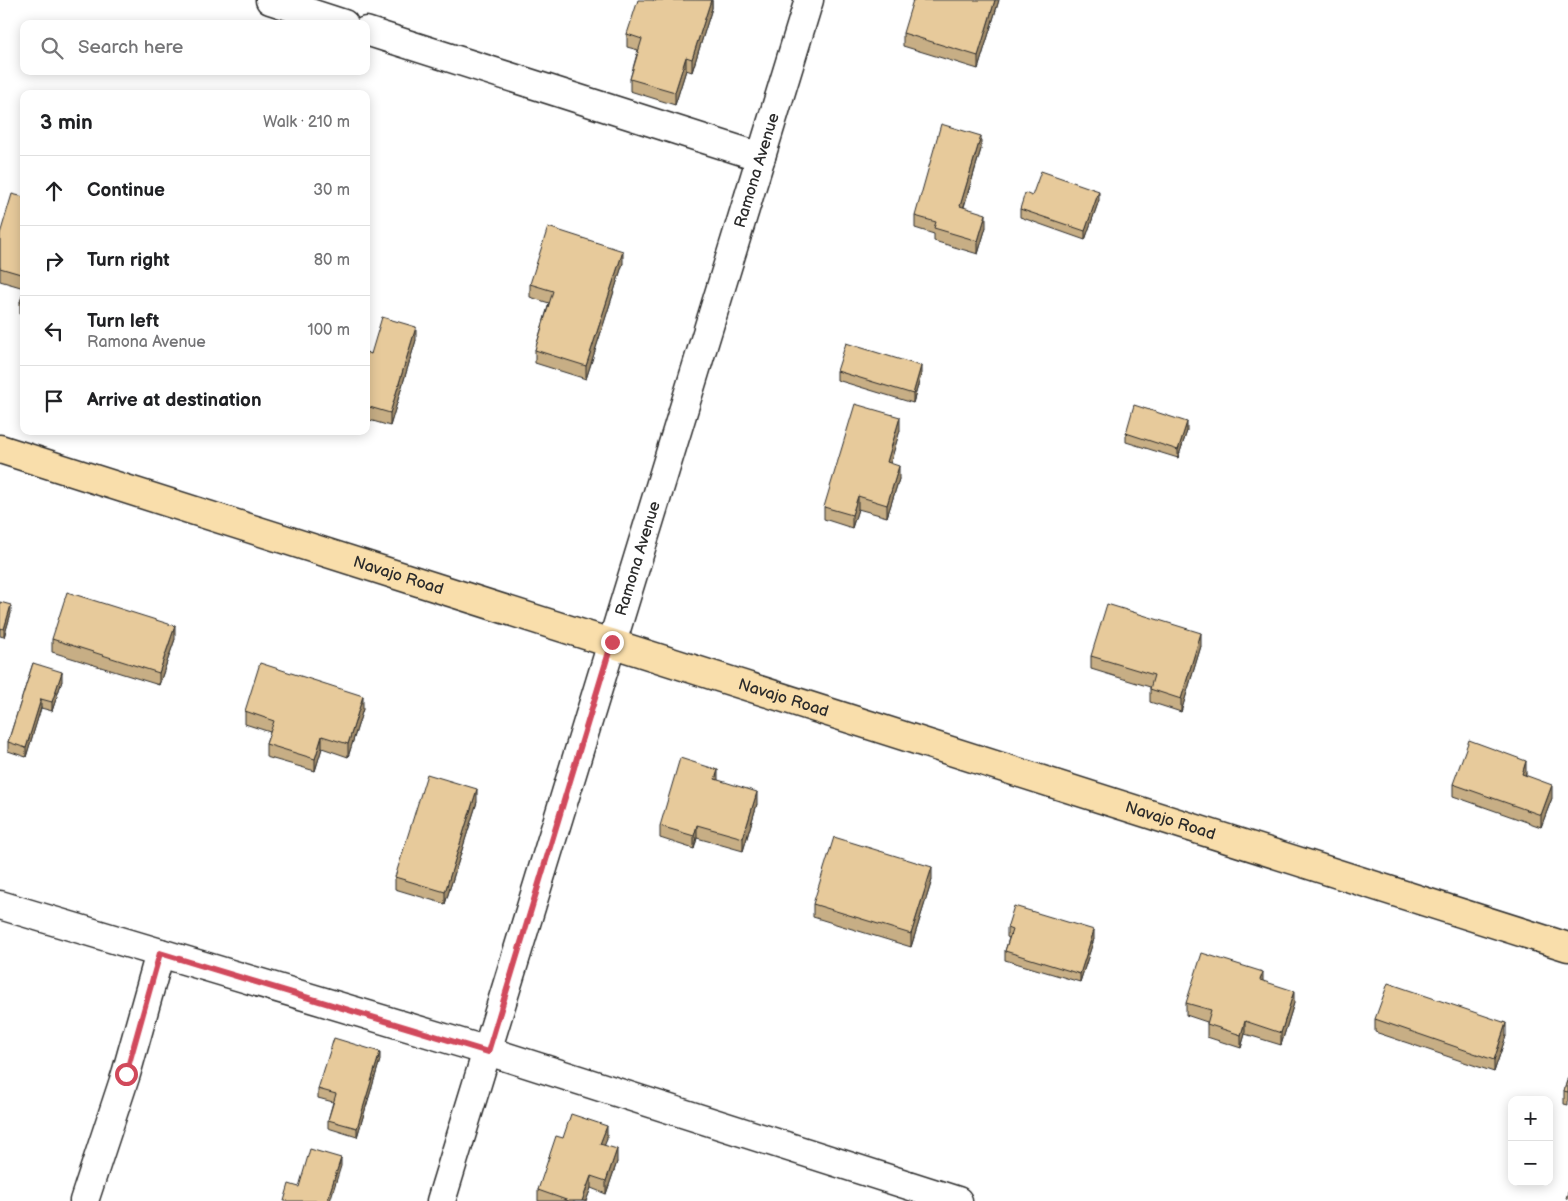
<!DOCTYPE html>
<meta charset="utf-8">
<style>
body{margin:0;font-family:"Balsamiq Sans",sans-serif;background:#f2f2f2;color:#202124}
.controls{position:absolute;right:15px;bottom:15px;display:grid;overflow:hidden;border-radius:10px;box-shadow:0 2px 12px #0003}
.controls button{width:45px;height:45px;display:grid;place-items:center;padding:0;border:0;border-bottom:1px solid #e0e0e0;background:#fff;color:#202124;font:25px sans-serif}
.stop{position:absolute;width:15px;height:15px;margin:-11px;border:4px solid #d1495b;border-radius:50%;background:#fff}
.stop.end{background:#d1495b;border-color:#fff;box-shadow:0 1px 5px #0008}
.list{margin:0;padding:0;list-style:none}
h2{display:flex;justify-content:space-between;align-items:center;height:65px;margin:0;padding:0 20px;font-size:21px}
h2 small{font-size:16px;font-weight:400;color:#757577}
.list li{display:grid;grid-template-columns:32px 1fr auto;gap:15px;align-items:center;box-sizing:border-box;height:70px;padding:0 20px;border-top:1px solid #e0e0e0}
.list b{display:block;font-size:19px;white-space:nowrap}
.list p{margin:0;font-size:16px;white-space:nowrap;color:#757577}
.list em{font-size:16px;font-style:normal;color:#757577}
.icon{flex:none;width:28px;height:28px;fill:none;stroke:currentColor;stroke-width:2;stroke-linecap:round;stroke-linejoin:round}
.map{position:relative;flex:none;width:1568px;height:1201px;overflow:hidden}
.search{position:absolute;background:#fff;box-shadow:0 2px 12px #0003;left:20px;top:20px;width:350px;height:55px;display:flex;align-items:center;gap:12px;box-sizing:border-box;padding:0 18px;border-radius:10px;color:#757577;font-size:19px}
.panel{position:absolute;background:#fff;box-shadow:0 2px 12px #0003;left:20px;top:90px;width:350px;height:345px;border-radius:10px}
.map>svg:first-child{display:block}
</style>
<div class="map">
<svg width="1568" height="1201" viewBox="0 0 1568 1201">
<rect width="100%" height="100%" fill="#fff"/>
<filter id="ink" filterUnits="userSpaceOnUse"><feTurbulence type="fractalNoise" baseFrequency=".02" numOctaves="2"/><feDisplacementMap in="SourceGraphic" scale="10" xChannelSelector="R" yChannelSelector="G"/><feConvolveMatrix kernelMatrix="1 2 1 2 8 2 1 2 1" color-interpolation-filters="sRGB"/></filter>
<g filter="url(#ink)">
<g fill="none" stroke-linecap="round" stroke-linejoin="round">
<defs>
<g id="minor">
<polyline points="270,0 344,24"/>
<polyline points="366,31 761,157"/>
<polyline points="0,905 488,1051 958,1201"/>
<polyline points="84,1201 126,1074 160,953"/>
<path id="s1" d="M 441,1201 L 809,0"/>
</g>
<g id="major">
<path id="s2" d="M 0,449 L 1568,947"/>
</g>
</defs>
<use href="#minor" stroke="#2b2b2b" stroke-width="31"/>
<use href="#major" stroke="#2b2b2b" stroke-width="31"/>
<use href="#minor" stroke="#fff" stroke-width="28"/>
<use href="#major" stroke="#f9deab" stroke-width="28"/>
</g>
<g fill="#c7ae85" stroke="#2b2b2b">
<polygon points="712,0 712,8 692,72 686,70 675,105 630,91 630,79 638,50 627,47 627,34 656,1"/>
<polygon points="999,0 978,69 903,46 903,33"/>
<polygon points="981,149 964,207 986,227 978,254 934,241 934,234 915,228 915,216"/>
<polygon points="1032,196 1099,200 1085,240 1020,217 1020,209"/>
<polygon points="24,197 24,288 0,281 0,234"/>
<polygon points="623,263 586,379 535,363 535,350 549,303 530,297 530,284"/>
<polygon points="24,291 24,316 20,315 20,302"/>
<polygon points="416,340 390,426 366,419 366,352 371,354"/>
<polygon points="837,371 921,375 913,403 837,380"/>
<polygon points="900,430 890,463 899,479 887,517 858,509 852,528 824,519 824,507"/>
<polygon points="1187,431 1178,458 1126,442 1126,433"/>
<polygon points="0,602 11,613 4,637 0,636"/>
<polygon points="52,639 175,639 159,685 52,652"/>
<polygon points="1201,646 1181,712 1150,702 1150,687 1091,669 1091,656"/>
<polygon points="33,663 62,681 52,711 41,708 26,757 8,751 8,742"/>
<polygon points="363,709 348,757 322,748 315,771 266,757 266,744 270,732 245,724 245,711"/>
<polygon points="1526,773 1526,775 1552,798 1541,827 1453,796 1453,784"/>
<polygon points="718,780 757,804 743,851 697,838 694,849 660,838 660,826"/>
<polygon points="477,802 445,904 395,889 395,877"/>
<polygon points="932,880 911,947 813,917 813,904"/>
<polygon points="1007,928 1094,939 1080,982 1005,960 1005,951 1009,938 1007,937"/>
<polygon points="1263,981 1294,1003 1281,1045 1245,1034 1241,1048 1207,1037 1207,1022 1186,1015 1186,1003"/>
<polygon points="1375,1019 1506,1036 1494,1072 1375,1032"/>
<polygon points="380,1060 357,1137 328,1128 328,1120 333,1102 318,1098 318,1089"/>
<polygon points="1568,1077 1568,1105 1564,1104 1564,1091"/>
<polygon points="563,1138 607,1139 604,1145 617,1162 606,1194 591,1188 586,1201 538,1201 538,1190"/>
</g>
<g fill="#a28d6c" stroke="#2b2b2b">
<polygon points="711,0 712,0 712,8 692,72 692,59"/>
<polygon points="995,0 999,0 978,69 978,56"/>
<polygon points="686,57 686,70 675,105 675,92"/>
<polygon points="981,136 981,149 960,219 960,206"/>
<polygon points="1099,191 1099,200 1085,240 1085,231"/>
<polygon points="986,214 986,227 978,254 978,241"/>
<polygon points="623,251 623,263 586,379 586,366"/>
<polygon points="416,327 416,340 390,426 390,413"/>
<polygon points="921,366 921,375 913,403 913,394"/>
<polygon points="900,417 900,430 887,475 887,462"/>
<polygon points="1187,422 1187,431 1178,458 1178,450"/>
<polygon points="899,466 899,479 887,517 887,505"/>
<polygon points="858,496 858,509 852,528 852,515"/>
<polygon points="11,605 11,613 4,637 4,629"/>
<polygon points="175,626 175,639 159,685 159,673"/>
<polygon points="1201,633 1201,646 1181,712 1181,699"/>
<polygon points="62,672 62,681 52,711 52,702"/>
<polygon points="363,696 363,709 348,757 348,744"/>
<polygon points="41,699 41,708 26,757 26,748"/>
<polygon points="322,736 322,748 315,771 315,759"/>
<polygon points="1526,761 1526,773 1522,786 1522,774"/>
<polygon points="718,770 718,783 715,779"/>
<polygon points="1552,785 1552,798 1541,827 1541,815"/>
<polygon points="477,789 477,802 445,904 445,892"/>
<polygon points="757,792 757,804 743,851 743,838"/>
<polygon points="697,825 697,838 694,849 694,836"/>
<polygon points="932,867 932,880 911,947 911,934"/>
<polygon points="1094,930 1094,939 1080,982 1080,974"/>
<polygon points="1263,972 1263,984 1260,980"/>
<polygon points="1294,991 1294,1003 1281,1045 1281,1033"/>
<polygon points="1245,1021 1245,1034 1241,1048 1241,1035"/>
<polygon points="1506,1023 1506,1036 1494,1072 1494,1060"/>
<polygon points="380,1052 380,1060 357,1137 357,1128"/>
<polygon points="607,1126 607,1139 600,1157 600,1144"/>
<polygon points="617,1149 617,1162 606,1194 606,1181"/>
<polygon points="341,1158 341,1166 330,1201 327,1201"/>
<polygon points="591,1176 591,1188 586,1201 582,1201"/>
</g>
<g fill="#e7ca9b" stroke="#2b2b2b">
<polygon points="638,0 652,0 656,1 656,0 711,0 692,59 686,57 675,92 630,79 642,39 627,34"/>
<polygon points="913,0 995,0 978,56 903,33"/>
<polygon points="941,124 981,136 960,206 986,214 978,241 934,228 936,222 915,216"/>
<polygon points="1041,171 1099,191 1085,231 1020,209 1025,193 1032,196"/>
<polygon points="12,194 24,197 24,275 0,268 0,234"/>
<polygon points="548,227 623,251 586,366 535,350 553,291 530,284"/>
<polygon points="24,291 24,303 20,302"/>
<polygon points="382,317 416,327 390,413 366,406 366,352 371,354"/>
<polygon points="846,343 921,366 913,394 837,371"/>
<polygon points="855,404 900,417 887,462 899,466 887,505 858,496 852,515 824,507"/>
<polygon points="1134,405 1187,422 1178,450 1126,433"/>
<polygon points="67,592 175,626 159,673 52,639"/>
<polygon points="0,602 11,605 4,629 0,628"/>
<polygon points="1107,604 1201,633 1181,699 1150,689 1154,675 1091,656"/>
<polygon points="33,663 62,672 52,702 41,699 26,748 8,742"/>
<polygon points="260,663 363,696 348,744 322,736 315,759 266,744 274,721 245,711"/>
<polygon points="1469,740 1526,761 1522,774 1552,785 1541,815 1453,784"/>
<polygon points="680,758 718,770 715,779 757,792 743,838 697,825 694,836 660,826"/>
<polygon points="427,774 477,789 445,892 395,877"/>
<polygon points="834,837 932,867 911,934 813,904"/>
<polygon points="1014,906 1094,930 1080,974 1005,951 1012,930 1007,928"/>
<polygon points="1202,953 1263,972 1260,980 1294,991 1281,1033 1245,1021 1241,1035 1207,1024 1211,1010 1186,1003"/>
<polygon points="1388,983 1506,1023 1494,1060 1375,1019"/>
<polygon points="334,1038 380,1052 357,1128 328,1120 336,1094 318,1089"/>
<polygon points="1568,1077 1568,1092 1564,1091"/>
<polygon points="571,1114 607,1126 600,1144 617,1149 606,1181 591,1176 582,1201 569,1201 538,1190 556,1136 563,1138"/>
<polygon points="310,1149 341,1158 327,1201 284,1201 289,1184 299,1187"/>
<polygon points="1568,1192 1568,1199 1566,1198"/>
</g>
</g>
<g fill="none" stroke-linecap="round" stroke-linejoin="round" filter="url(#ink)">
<polyline stroke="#d1495b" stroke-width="6" points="126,1074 160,953 488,1052 612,642"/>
</g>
<g text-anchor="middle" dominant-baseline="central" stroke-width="5" stroke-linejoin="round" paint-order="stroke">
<g font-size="16" fill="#2b2b2b" stroke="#fff">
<text stroke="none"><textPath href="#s1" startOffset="1078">Ramona Avenue</textPath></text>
<text stroke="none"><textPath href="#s1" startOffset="672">Ramona Avenue</textPath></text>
<text stroke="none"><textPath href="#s2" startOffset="418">Navajo Road</textPath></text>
<text stroke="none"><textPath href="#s2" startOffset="822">Navajo Road</textPath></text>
<text stroke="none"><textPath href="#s2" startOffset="1228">Navajo Road</textPath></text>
</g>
</g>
</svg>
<div class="controls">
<button>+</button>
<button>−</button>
</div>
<div class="stop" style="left:126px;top:1074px"></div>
<div class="stop end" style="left:612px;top:642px"></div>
<div class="search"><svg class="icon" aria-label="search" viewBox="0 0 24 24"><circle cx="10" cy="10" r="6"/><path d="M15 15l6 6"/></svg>Search here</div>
<section class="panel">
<h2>3 min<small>Walk · 210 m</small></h2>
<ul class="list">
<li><svg class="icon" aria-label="ahead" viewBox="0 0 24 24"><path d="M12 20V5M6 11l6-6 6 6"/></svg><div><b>Continue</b></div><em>30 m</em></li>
<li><svg class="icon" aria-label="right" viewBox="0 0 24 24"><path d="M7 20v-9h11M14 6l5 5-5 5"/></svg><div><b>Turn right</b></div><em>80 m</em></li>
<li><svg class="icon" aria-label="left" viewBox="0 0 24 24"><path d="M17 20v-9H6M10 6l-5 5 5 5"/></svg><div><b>Turn left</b><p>Ramona Avenue</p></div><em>100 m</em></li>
<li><svg class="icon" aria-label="arrive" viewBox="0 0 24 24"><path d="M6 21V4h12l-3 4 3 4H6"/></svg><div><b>Arrive at destination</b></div></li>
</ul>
</section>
</div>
